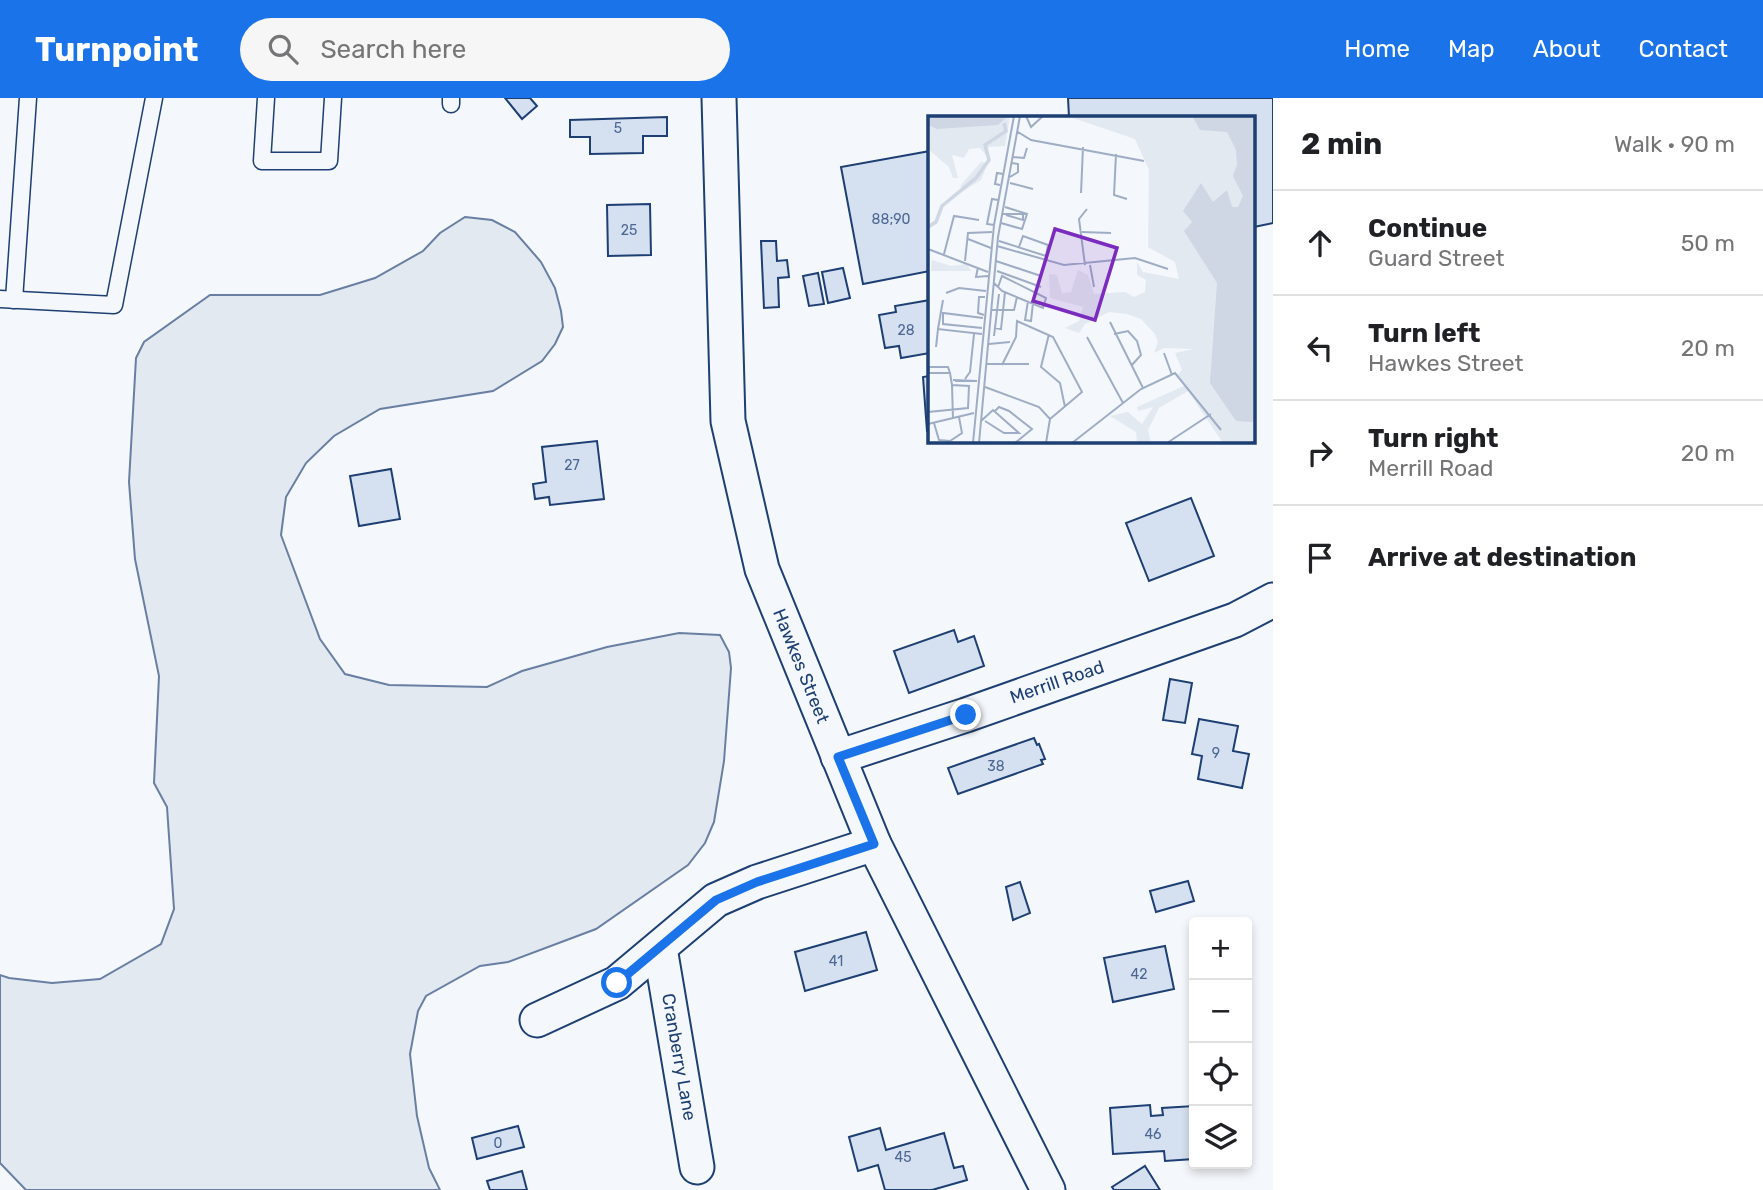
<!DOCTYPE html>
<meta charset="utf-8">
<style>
body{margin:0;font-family:Rubik,sans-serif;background:#f6f6f6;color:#202124}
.controls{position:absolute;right:21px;bottom:21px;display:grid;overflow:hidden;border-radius:7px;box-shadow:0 4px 10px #0003}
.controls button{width:63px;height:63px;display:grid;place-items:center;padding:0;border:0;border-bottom:2px solid #e0e0e0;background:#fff;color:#202124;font:35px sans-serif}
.stop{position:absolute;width:21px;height:21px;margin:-16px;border:5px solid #1a73e8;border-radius:50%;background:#fff}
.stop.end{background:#1a73e8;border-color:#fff;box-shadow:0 2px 7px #0008}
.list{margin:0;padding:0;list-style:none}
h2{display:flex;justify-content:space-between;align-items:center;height:91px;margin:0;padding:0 28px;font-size:30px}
h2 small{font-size:23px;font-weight:400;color:#757577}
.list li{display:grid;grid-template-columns:46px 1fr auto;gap:21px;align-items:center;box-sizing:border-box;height:105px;padding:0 28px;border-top:2px solid #e0e0e0}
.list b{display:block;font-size:26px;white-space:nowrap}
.list p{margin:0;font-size:23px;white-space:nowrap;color:#757577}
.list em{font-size:23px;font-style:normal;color:#757577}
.icon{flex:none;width:38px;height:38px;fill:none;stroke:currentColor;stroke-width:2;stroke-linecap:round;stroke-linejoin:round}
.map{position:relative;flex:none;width:1273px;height:1092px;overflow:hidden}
header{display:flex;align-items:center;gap:42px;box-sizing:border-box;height:98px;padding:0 35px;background:#1a73e8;color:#fff}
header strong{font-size:33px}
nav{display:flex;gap:38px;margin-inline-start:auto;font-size:24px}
.search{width:490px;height:63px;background:#f6f6f6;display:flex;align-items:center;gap:18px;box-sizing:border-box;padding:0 24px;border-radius:38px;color:#757577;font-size:26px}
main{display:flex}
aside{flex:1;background:#fff}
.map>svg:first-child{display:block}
</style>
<header>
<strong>Turnpoint</strong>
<div class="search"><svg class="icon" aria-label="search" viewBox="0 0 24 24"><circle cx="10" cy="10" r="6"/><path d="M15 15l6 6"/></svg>Search here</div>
<nav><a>Home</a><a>Map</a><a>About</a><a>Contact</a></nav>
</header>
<main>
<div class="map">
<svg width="1273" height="1092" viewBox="0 0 1273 1092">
<rect width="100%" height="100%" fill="#f4f7fb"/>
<polygon fill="#e3e9f0" stroke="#687fa3" stroke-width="2" points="465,119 492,122 515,134 541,164 555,190 561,213 563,229 555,246 542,263 493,293 380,311 334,338 306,365 286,399 281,437 320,541 345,576 389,587 487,589 522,573 607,549 679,535 720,537 729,554 731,570 724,663 714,724 705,745 688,767 596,831 508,864 480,868 426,898 418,913 410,956 417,1018 429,1070 440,1092 26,1092 0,1065 0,877 9,880 52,885 100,881 161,846 174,811 167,709 154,685 159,578 135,461 129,384 136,260 144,244 210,197 320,197 375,180 423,153 440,135"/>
<g fill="#d5e0f0" stroke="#1d3f73" stroke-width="2">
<polygon points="505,0 530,0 537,8 522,21"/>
<polygon points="1068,0 1273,0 1273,125 1254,129 1254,19 1069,19"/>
<polygon points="667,19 667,38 643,38 643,55 590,56 590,39 570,39 570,22"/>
<polygon points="930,53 930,173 863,186 841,69"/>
<polygon points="650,106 651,157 608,158 607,107"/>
<polygon points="761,143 776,143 777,163 787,162 789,179 778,180 779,209 764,210"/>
<polygon points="843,170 850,200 828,205 822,174"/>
<polygon points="818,175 824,206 809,208 803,178"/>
<polygon points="930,202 930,255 901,260 899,248 885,250 879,217 896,214 895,208"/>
<polygon points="930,278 930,333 927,333 923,279"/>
<polygon points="597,343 604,401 550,407 549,399 535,401 533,386 546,384 542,349"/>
<polygon points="391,371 400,421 359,428 350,378"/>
<polygon points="1191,400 1214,458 1149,483 1126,425"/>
<polygon points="954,532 958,544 974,538 984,568 909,595 894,553"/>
<polygon points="1170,581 1192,585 1185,625 1163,622"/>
<polygon points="1199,621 1238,628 1233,653 1249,656 1242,690 1198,681 1202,658 1192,656"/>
<polygon points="1034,640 1037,647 1039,646 1045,661 1041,662 1043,666 958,696 948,670"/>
<polygon points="1188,783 1194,803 1156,814 1150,793"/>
<polygon points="1020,784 1030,815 1013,822 1006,789"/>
<polygon points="866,834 877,872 805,893 795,854"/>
<polygon points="1165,848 1174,891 1113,904 1104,860"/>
<polygon points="1150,1007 1151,1018 1163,1017 1162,1010 1194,1008 1194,1061 1165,1063 1164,1053 1113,1056 1110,1010"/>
<polygon points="518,1028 524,1049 477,1061 472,1040"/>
<polygon points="880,1030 886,1052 944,1035 954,1070 963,1068 967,1082 932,1092 885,1092 878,1067 858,1073 849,1039"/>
<polygon points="1145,1068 1160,1092 1114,1092 1112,1089"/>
<polygon points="522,1073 527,1092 490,1092 487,1083"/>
</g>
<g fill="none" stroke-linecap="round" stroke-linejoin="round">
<defs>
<g id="service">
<polyline points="266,0 262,63 329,63 333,0"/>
<polyline points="451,6 451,0"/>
<polyline points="0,201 114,207 154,0"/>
<polyline points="14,202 28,0"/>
</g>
<g id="minor">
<polyline points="719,0 728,323 762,471 874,746 1048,1092"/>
<polyline points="838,659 966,617 1235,522 1273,502"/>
<polyline points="660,850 697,1069"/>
<polyline points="537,922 617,885 716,802 757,784 874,746"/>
</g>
</defs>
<use href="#service" stroke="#1d3f73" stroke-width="19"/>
<use href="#minor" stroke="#1d3f73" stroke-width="37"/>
<use href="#service" stroke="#f4f7fb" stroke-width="16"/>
<use href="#minor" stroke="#f4f7fb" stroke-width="33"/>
</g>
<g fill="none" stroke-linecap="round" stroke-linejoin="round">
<polyline stroke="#1a73e8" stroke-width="9" points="617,885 716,802 757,784 874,746 838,659 966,617"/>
</g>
<g text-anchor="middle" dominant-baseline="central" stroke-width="5" stroke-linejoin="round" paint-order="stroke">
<g font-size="14" fill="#4b6792">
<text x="618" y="30">5</text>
<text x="891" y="121">88;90</text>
<text x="629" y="132">25</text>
<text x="906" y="232">28</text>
<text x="572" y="367">27</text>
<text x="1216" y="655">9</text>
<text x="996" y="668">38</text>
<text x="836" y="863">41</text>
<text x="1139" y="876">42</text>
<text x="1153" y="1036">46</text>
<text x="498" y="1045">0</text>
<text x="903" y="1059">45</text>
</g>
<g font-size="18" fill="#1d3f73" stroke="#f4f7fb">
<text transform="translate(801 568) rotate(68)">Hawkes Street</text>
<text transform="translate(1057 584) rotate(-19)">Merrill Road</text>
<text transform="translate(679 959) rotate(80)">Cranberry Lane</text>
</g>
</g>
<g transform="translate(928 18)">
<rect width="327" height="327" fill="#f4f7fb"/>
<path d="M 0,0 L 82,0 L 77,30 L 60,31 L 62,44 L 52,32 L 41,33 L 36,42 L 24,39 L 30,62 L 25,62 L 21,51 L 0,33 ZM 139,0 L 327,0 L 327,327 L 295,327 L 260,275 L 231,292 L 220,314 L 223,327 L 209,327 L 208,316 L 182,300 L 200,296 L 214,308 L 225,291 L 210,295 L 209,291 L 256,270 L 249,259 L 254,254 L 247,237 L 266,233 L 236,232 L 226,237 L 230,226 L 227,218 L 213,203 L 199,198 L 181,196 L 157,208 L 151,217 L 137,212 L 151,205 L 155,191 L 122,182 L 121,158 L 129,159 L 134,177 L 143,176 L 150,154 L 160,159 L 166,178 L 197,176 L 206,181 L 217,176 L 218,164 L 209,159 L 209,146 L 215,156 L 251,163 L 247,146 L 220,131 L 221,54 L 207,23 ZM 53,46 L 60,47 L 53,64 L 32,77 L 33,69 ZM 4,144 L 23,150 L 39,148 L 43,155 L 3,155 Z" fill="#e3e9f0"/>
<path d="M 0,0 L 80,0 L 70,9 L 9,13 L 0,9 ZM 264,0 L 327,0 L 325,306 L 308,305 L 282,267 L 289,167 L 256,115 L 264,106 L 255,95 L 273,67 L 285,86 L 299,74 L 304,91 L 310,91 L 315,80 L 305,60 L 309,49 L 308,34 L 299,16 L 272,14 Z" fill="#cfd7e4"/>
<path fill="none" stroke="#cfd7e4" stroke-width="3.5" d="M 0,111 L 8,106 L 14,90 L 48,62 L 61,44 L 57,29 L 78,15 L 76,7"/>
<path fill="none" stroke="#9eadc5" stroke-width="2" d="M 98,0 L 103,11 L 115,0M 90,16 L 103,24 L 216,45M 188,38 L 186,79 L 199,83M 85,41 L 96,42 L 99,32M 82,61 L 90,56 L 90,48 L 84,47M 82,67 L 105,73M 72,69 L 67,68 L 69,57 L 75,58M 153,77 L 155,31M 74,98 L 95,98 L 95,104 L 78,99M 73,107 L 94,113 L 99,98 L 77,91M 66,109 L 59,108 L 64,83 L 70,84M 154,116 L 183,117M 40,123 L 63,132M 71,125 L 118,140 L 120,129 L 95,120 L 91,131M 69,130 L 136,149 L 207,142 L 240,153M 0,133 L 60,156M 16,138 L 26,100 L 51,104M 37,145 L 40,117 L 64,116M 68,145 L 113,160M 157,149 L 151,103 L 159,93M 162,149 L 166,171M 50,151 L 48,161 L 60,160M 69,155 L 113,171M 66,167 L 74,175 L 115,192 L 118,182 L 74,160 L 70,171M 18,177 L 31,172 L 58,175M 100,185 L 97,204 L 103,205 L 105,187M 64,194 L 86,194 L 89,181M 56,199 L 50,197 L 51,181 L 57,181M 182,206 L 215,272M 54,212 L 15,208 L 15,197 L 55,202M 67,212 L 71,178M 10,213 L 15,184M 121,218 L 113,251 L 132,267 L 137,291M 186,218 L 200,215 L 209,225 L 213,239 L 203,250M 66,220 L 67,212 L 73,213 L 77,176M 159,221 L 195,287M 9,223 L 8,231 L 10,213 L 54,218M 61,228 L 82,226M 236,237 L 244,259M 59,248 L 101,248M 74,249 L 88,221 L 89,205 L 125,221 L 154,276 L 122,303M 37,263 L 42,256 L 46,218M 25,264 L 49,265M 27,265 L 49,265M 24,269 L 25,303M 57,271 L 111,291 L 122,303M 67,295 L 71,291 L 81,295 L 104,313 L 87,327M 0,296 L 40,292 L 41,270 L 24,269 L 22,257 L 0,257 L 1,251 L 20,251 L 22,257M 53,305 L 65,294 L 91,317 L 76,317 L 57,305M 6,307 L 11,324 L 22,325 L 34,317 L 31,301M 0,308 L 46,297M 45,327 L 66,109 L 86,0M 51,327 L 70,121 L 92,0M 118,327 L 122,303M 144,327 L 213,273 L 247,257 L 293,314M 239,327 L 283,298"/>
<path fill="#7b2cbf" fill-opacity="0.15" stroke="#7b2cbf" stroke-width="3.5" d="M 127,113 L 189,132 L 167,204 L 105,185 Z"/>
<rect width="327" height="327" fill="none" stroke="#1d3f73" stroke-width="3.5"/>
</g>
</svg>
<div class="controls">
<button>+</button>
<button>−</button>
<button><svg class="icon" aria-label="locate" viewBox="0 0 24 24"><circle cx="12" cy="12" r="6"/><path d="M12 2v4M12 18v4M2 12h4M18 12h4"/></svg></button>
<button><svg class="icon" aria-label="layers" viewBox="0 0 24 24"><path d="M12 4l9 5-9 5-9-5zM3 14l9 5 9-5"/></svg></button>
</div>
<div class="stop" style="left:617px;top:885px"></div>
<div class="stop end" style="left:966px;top:617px"></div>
</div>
<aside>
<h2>2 min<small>Walk · 90 m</small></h2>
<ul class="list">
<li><svg class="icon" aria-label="ahead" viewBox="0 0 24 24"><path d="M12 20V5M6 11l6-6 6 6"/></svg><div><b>Continue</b><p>Guard Street</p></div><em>50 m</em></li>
<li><svg class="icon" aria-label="left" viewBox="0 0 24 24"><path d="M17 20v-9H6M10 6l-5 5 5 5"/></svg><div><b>Turn left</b><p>Hawkes Street</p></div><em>20 m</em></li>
<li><svg class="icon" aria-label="right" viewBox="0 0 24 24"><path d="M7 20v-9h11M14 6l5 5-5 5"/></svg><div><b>Turn right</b><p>Merrill Road</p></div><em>20 m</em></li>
<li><svg class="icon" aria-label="arrive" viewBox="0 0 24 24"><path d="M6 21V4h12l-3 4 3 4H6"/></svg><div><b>Arrive at destination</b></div></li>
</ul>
</aside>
</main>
